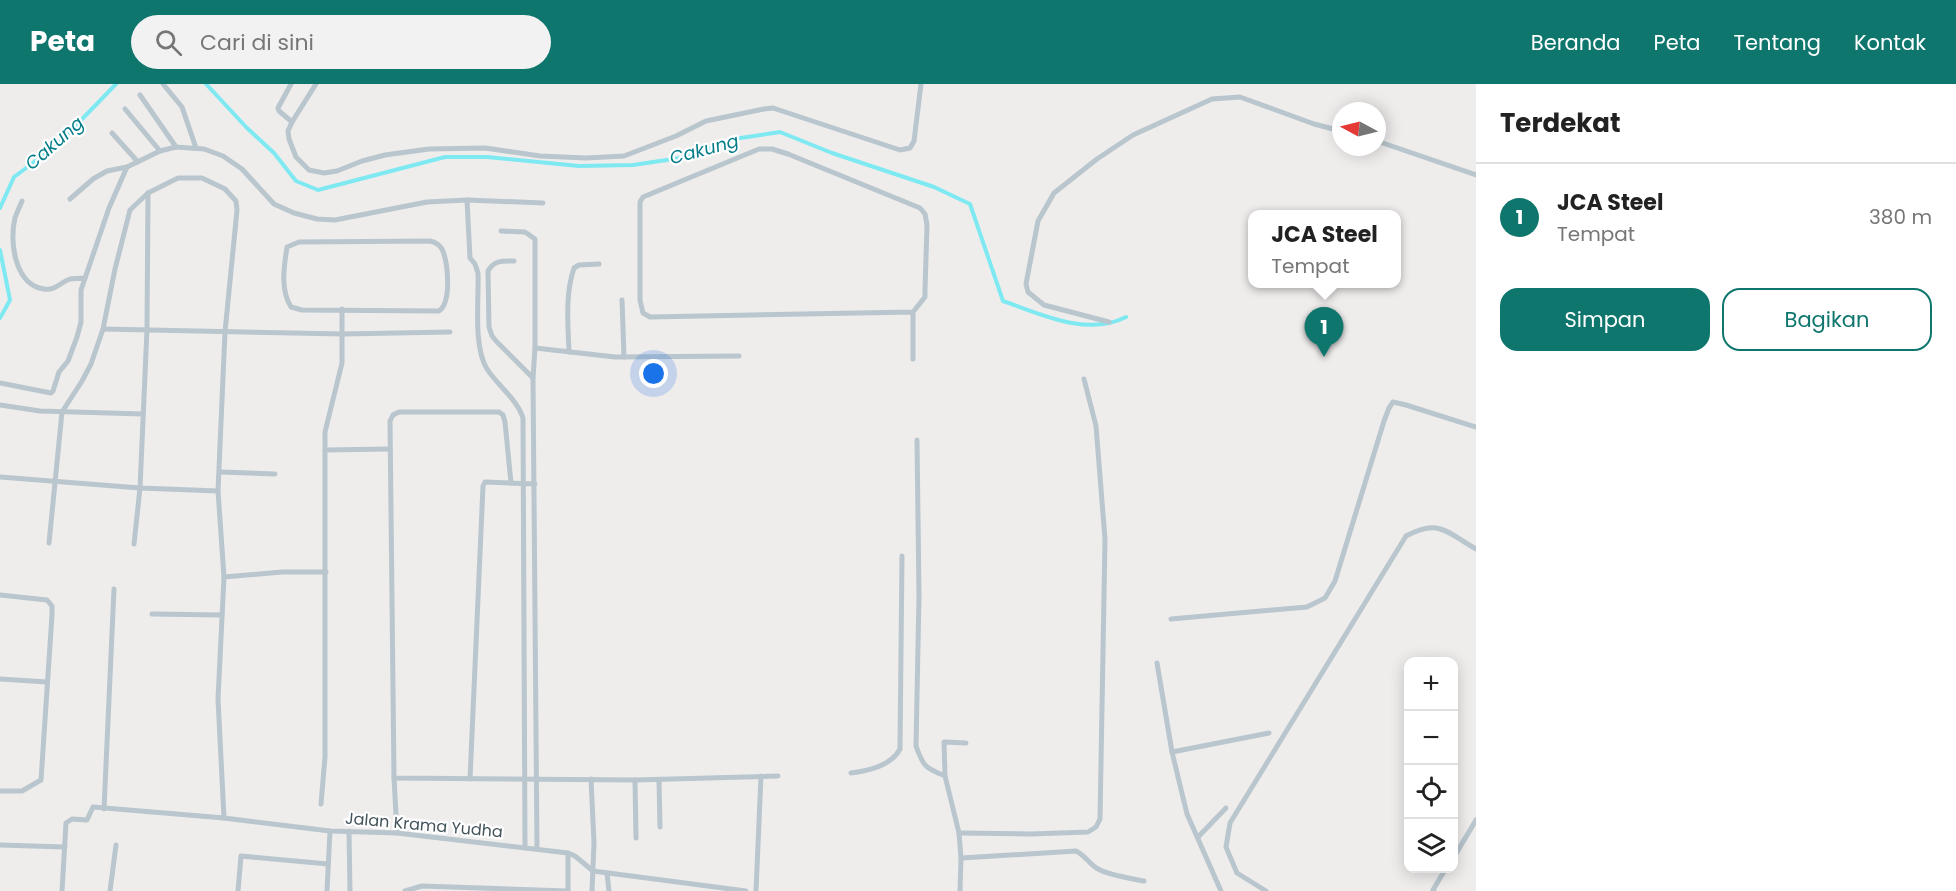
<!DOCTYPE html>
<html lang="id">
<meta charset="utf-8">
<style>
body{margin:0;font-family:Poppins,sans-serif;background:#f2f2f2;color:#222}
.controls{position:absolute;right:18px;bottom:18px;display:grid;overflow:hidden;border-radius:12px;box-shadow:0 3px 15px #0003}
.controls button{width:54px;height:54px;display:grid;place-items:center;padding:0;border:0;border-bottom:2px solid #e0e0e0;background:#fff;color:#222;font:30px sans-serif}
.compass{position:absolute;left:1332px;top:18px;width:54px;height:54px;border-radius:50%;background:#fff;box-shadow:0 3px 15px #0003;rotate:277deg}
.you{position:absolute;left:654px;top:290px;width:21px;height:21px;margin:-15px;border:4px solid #fff;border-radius:50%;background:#1a73e8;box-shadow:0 0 0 9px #1a73e833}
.badge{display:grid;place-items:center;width:39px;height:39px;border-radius:50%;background:#0f766e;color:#fff;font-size:20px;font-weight:700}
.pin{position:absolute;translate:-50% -50px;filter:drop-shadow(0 2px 3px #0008)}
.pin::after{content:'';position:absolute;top:32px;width:21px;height:18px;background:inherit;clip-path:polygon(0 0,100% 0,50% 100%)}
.popup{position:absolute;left:1248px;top:126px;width:153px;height:78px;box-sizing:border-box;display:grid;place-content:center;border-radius:12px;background:#fff;filter:drop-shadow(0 2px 4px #0005);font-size:20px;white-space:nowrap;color:#767676}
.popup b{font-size:22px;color:#222}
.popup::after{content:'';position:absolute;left:50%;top:100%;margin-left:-12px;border:12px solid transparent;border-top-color:#fff}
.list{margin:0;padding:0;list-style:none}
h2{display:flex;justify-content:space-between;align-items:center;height:78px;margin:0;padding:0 24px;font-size:26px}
h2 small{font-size:20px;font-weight:400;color:#767676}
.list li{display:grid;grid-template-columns:39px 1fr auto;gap:18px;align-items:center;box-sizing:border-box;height:108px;padding:0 24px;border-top:2px solid #e0e0e0}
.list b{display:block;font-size:22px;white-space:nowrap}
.list p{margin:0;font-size:20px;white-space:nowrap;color:#767676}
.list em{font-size:20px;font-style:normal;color:#767676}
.actions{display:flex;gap:12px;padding:18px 24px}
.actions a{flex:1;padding:14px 0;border:2px solid #0f766e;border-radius:18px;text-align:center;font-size:21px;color:#0f766e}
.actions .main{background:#0f766e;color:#fff}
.icon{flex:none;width:33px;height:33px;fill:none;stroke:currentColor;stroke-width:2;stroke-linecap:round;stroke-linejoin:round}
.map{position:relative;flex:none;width:1476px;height:807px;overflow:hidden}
header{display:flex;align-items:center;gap:36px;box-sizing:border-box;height:84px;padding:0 30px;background:#0f766e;color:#fff}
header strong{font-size:28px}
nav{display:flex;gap:33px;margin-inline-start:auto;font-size:21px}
.search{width:420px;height:54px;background:#f2f2f2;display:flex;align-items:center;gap:15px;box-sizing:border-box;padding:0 21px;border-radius:33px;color:#767676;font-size:22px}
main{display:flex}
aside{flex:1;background:#fff}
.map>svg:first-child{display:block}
</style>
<header>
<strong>Peta</strong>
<div class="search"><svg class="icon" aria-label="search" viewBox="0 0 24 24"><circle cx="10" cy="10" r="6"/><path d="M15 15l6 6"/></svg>Cari di sini</div>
<nav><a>Beranda</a><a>Peta</a><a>Tentang</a><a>Kontak</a></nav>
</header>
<main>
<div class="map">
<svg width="1476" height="807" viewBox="0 0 1476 807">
<rect width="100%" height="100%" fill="#efecec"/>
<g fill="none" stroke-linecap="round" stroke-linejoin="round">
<g stroke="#7fe9f2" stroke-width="4">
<path d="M 206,0 L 247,44 L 274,69 L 296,97 L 318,106 L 445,73 L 487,73 L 579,82 L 633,81 L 687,73 L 734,55 L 780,48 L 832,69 L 934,103 L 970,120 L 1003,217 C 1041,230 1087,253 1126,233"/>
<polyline points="0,124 14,93 57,61 116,0"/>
<polyline points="0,166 10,216 0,234"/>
</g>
<g stroke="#b9c6cd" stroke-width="5">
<polyline points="163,0 182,23 196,64"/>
<polyline points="291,0 278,24 279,27 292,38"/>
<polyline points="316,0 292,38 288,47 289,55 296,73 309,86 324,89 337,87 362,77 385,71 429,65 485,64 540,72 586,74 624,72 676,52 706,37 764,25 773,24 900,66 910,64 914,57 921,0"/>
<polyline points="140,11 176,63"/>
<polyline points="125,25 160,67"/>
<polyline points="112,49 138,78"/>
<polyline points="1377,57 1476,91"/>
<polyline points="70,115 93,95 107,87 127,83 160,67 176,63 204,65 223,72 242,85 274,120 294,129 317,135 335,136 427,118 467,116 543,119"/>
<path d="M 467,116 L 470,174 L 475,180 L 478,189 C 479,217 473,262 487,285 C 498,302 517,315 523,334 L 525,763"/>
<path d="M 22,117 C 20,122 17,128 15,134 C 9,158 15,201 44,205 C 55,207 61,198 70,195 C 74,194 80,195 85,194"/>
<polyline points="501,147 525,148 535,155 535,264 533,294"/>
<path d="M 430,157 C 435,158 439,160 442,165 C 448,178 452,218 439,227 L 302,226 L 291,223 C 280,205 284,183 287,163 L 299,158 Z"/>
<path d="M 514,177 C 503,177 494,176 488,187 L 489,243 L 492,252 L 497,258 L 533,294 L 537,765"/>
<polyline points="622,216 624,273"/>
<polyline points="913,228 925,213 925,206 927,141 925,130 920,124 788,70 772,65 759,65 643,113 640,118 640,216 643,229 650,233 913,228 913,275"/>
<polyline points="1109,238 1044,221 1028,208 1026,200 1038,137 1054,109 1097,75 1133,51 1212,15 1240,13 1314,40 1341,47"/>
<polyline points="103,245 343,250 450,248"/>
<polyline points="535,264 615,273 739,272"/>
<path d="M 569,268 C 568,241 565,210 574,184 L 579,181 L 599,180"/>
<polyline points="0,299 51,309 53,307 59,288 68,277 77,253 81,238 81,206 109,124 127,83"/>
<polyline points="0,321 40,327 143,330"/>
<path d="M 917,356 L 919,512 L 916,662 C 923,682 925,684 945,692 L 959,749 L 961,774 L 960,807"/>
<polyline points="325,366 390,365"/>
<polyline points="220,388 275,390"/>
<polyline points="0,393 140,404 218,407"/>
<polyline points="511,399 505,338 503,331 499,328 399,328 393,331 390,337 394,694 635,696 778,692"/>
<polyline points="49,459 62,328 82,297 91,280 103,245 115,185 130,126 148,109 178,94 202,94 225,105 236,117 237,126 225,248 218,407 224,493 218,615 224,734"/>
<polyline points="134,460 140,404 147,245 148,109"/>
<polyline points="224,493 282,488 326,488"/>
<polyline points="0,511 47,516 52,522 52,531 41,696 22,707 0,707"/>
<polyline points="152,530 222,531"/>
<polyline points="1171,535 1307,523 1325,514 1335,497 1384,337 1389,324 1393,318 1406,321 1476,343"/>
<polyline points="1157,579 1172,668 1187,730 1221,807"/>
<polyline points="0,595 47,598"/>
<polyline points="1172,668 1269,649"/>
<path d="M 851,689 C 868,687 891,682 900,665 L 902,472"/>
<polyline points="945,692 944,658 966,659"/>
<polyline points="394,694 397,749"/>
<polyline points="470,695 483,402 485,398 535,400"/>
<polyline points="591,695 594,759 592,807"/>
<polyline points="635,696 636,754"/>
<polyline points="659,696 660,743"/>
<polyline points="321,720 325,673 325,348 342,279 342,225"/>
<polyline points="104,725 114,505"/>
<polyline points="349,747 350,807"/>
<polyline points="959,749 1031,750 1088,748 1096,743 1100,735 1105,455 1096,342 1084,295"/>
<polyline points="1198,753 1226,724"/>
<polyline points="0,761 65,763"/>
<polyline points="568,769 568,807"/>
<polyline points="1454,773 1476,736"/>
<path d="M 961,774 L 1076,767 C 1086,772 1089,780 1098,785 C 1111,792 1130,794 1144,797"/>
<polyline points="607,789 609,807"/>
<polyline points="62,807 66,739 72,735 87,736 93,723 224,734 330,747 397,749 568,769 575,772 593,787 746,807"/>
<polyline points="110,807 116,761"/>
<polyline points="238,807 241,772 328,780"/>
<polyline points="327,807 330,747"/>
<polyline points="405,807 422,802 568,807"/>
<polyline points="756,807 761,692"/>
<path d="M 1266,807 L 1237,789 L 1226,763 L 1230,739 L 1406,452 C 1439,434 1446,448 1476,465"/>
<polyline points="1434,807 1433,806 1446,784"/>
</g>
</g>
<g text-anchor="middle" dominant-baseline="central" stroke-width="4.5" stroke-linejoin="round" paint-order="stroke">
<g font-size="16" fill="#43535b" stroke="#fff">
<text transform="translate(424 741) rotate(5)">Jalan Krama Yudha</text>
</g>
<g font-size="18" font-style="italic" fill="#057d88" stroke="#fff">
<text transform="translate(54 59) rotate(-41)">Cakung</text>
<text transform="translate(704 65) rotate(-15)">Cakung</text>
</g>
</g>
</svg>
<div class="controls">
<button>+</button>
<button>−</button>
<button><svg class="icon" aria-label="locate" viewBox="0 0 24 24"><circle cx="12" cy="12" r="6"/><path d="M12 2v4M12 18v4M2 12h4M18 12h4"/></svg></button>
<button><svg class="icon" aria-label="layers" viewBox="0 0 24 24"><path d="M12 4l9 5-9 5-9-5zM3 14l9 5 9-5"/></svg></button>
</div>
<svg class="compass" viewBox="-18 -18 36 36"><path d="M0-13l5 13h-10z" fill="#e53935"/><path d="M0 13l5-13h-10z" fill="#767676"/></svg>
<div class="you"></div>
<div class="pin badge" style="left:1324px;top:273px">1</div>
<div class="popup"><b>JCA Steel</b>Tempat</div>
</div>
<aside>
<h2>Terdekat<small></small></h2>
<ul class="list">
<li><span class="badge">1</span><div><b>JCA Steel</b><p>Tempat</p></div><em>380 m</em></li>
</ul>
<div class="actions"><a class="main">Simpan</a><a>Bagikan</a></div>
</aside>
</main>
